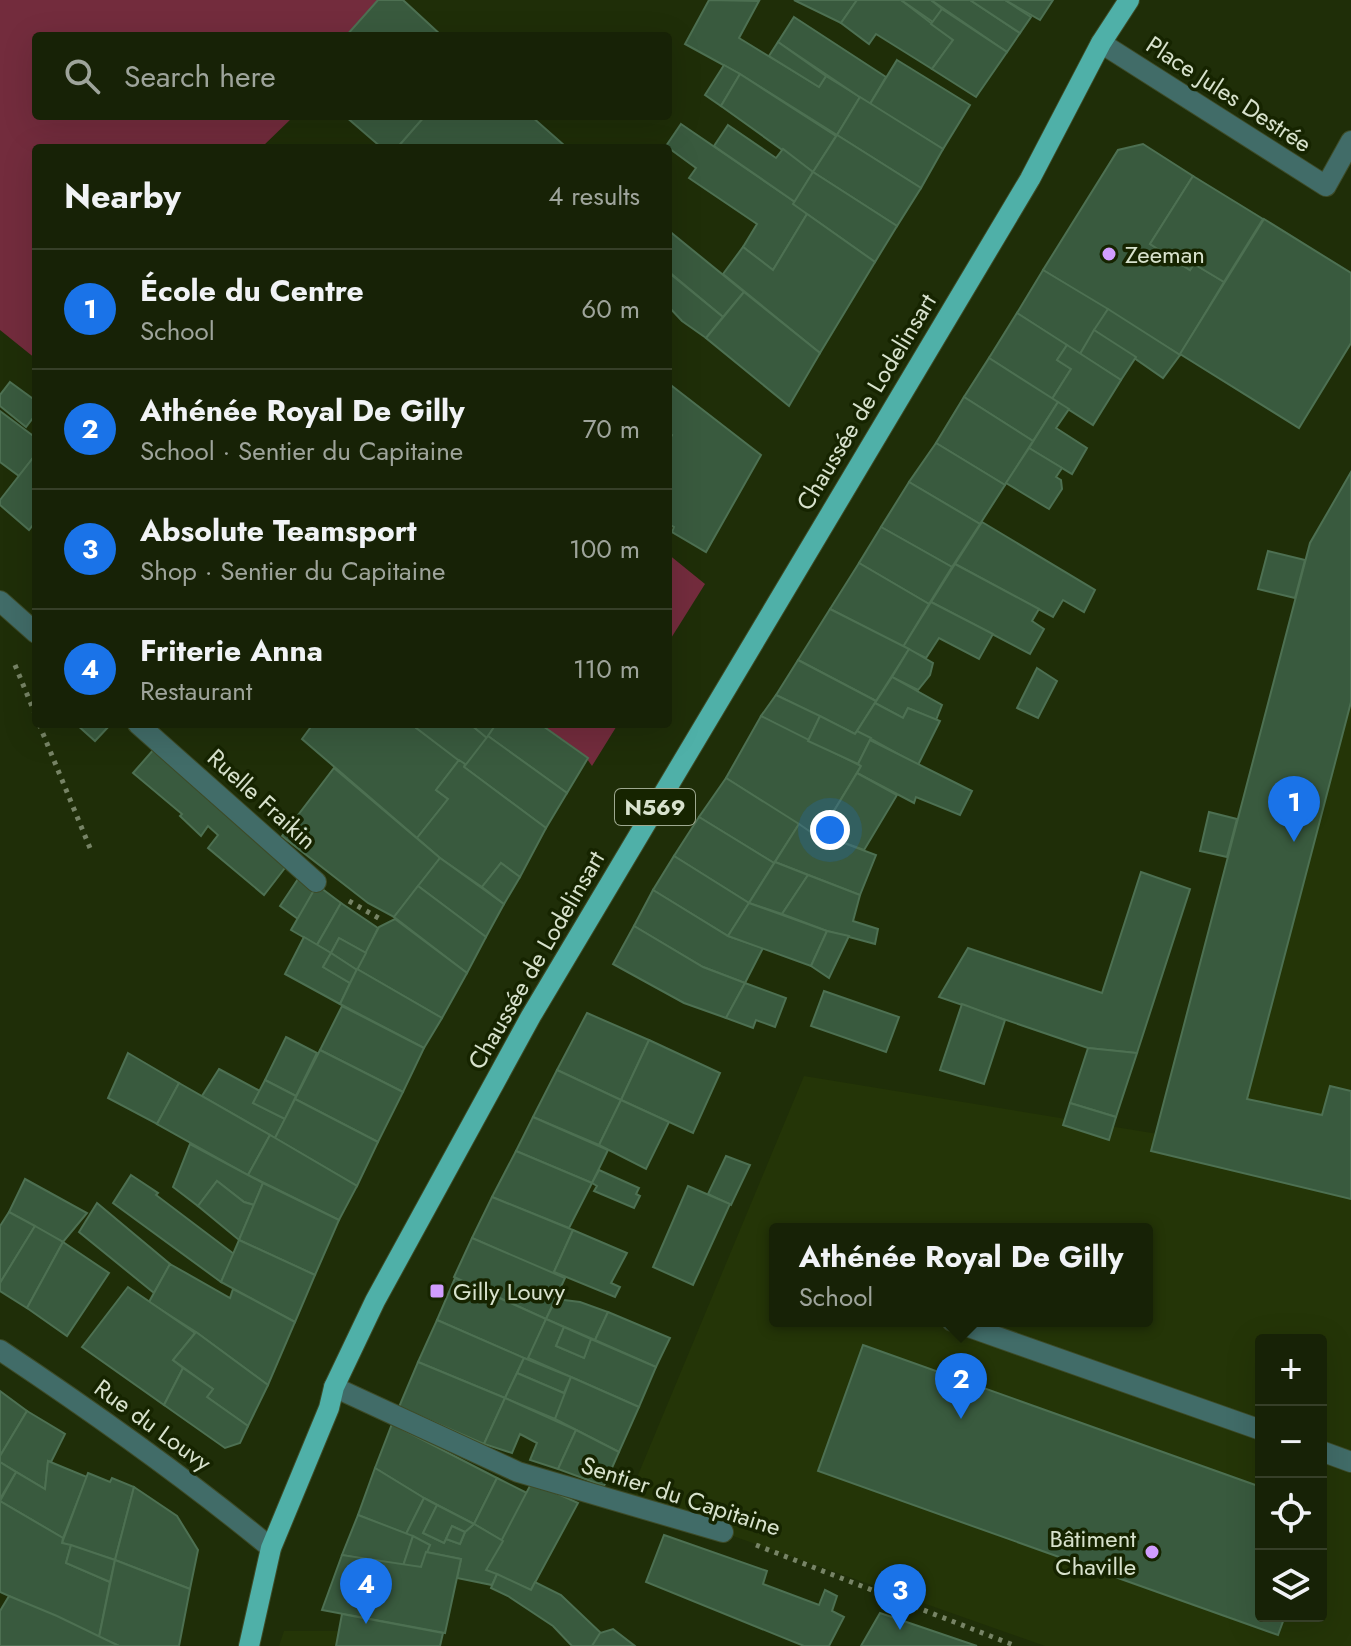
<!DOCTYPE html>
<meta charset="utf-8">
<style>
body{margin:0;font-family:Jost,sans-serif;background:#202a10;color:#f1f3f6}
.controls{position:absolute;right:24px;bottom:24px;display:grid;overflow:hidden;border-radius:8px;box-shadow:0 8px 32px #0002}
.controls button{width:72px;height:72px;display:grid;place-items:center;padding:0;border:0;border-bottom:2px solid #363f28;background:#172206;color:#f1f3f6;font:40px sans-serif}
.you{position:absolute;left:830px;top:830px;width:28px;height:28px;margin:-20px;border:6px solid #fff;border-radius:50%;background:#1a73e8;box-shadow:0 0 0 12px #1a73e833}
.badge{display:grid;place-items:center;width:52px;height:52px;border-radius:50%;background:#1a73e8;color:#fff;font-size:26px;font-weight:700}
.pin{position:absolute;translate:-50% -66px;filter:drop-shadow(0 2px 4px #0008)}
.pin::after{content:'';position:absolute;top:42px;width:28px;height:24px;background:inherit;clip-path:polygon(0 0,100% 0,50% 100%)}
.popup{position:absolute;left:769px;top:1223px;width:384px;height:104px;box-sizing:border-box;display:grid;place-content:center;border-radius:8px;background:#172206;filter:drop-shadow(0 2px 6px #0005);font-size:26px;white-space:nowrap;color:#9ea49b}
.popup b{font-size:30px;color:#f1f3f6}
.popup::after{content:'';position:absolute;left:50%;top:100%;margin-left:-16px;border:16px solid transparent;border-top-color:#172206}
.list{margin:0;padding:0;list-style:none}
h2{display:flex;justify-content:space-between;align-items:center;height:104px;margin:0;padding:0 32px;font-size:34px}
h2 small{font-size:26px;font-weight:400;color:#9ea49b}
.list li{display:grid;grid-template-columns:52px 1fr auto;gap:24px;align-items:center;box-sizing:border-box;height:120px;padding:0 32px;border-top:2px solid #363f28}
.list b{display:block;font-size:30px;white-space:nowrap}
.list p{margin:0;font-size:26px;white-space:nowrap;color:#9ea49b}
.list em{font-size:26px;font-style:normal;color:#9ea49b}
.icon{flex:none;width:44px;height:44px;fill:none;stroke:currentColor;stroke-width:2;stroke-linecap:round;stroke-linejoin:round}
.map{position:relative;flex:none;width:1351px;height:1646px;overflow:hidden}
.search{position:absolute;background:#172206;box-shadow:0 8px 32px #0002;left:32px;top:32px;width:640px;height:88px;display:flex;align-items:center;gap:20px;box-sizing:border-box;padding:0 28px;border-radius:8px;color:#9ea49b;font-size:30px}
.panel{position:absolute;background:#172206;box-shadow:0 8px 32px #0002;left:32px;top:144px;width:640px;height:584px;border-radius:8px}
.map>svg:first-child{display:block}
</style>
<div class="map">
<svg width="1351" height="1646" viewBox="0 0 1351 1646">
<rect width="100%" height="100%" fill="#1f2e08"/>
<g fill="#243507" fill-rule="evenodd">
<path d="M 1351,471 L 1351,1646 L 1045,1646 L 628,1499 L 804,1076 L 1158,1134 L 1315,550 ZM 775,1229 L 1147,1229 L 1147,1321 L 775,1321 ZM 1261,1340 L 1321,1340 L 1321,1616 L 1261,1616 Z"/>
<polygon points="284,1631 340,1631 429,1646 279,1646"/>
</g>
<g fill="#732c3d">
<polygon points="0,0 386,0 355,36 36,36 36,116 294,116 261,148 36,148 36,359 0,330"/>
<polygon points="668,554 705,584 668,643"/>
<polygon points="539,724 618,724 592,766 587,759"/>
</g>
<g fill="#395a3e" stroke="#4d7052" stroke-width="2">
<polygon points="378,0 403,0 442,36 346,36"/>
<polygon points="709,0 759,1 739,38 819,87 826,76 860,97 837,135 740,74 685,44"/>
<polygon points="794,0 857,0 841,23"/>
<polygon points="857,0 901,0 953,40 932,69 876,34 869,44 841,23"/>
<polygon points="901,0 931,0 942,9 933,22"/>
<polygon points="931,0 970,0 1020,33 1007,52"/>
<polygon points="970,0 1005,0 1031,17 1020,33"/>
<polygon points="1005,0 1053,0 1040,20"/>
<polygon points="942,9 1007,52 976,97 932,69 953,40 931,24"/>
<polygon points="794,17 886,77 870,104 778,42"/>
<polygon points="778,42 826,76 819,87 769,56"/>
<polygon points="897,60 970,105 943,149 870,104"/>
<polygon points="724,65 740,74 721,106 705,95"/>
<polygon points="740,74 836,136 813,172 721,106"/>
<polygon points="860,97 943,149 921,188 837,135"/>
<polygon points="345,116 425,116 397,148 382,148"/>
<polygon points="425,116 531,116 565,146 564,148 397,148"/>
<polygon points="681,124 795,202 807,214 773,270 743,247 757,224 689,178 696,168 666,146"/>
<polygon points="728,125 776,158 783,149 813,172 795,202 714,146"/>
<polygon points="837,135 921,188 897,226 813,172"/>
<polygon points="1143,144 1193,176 1150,244 1190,270 1194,264 1224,282 1180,355 1043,270 1118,150"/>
<polygon points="813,172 897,226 875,262 793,204"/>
<polygon points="1193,176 1263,219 1224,282 1194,264 1190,270 1150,244"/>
<polygon points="807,214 875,262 820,353 723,274 743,247 773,270"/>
<polygon points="1264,219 1351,273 1351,343 1299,428 1180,354"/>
<polygon points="668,230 744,292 723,317 668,271"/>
<polygon points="1043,270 1108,309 1080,354 1017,313"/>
<polygon points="668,272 723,317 706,338 682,321 668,306"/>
<polygon points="744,292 820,353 789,406 706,338"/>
<polygon points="1108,309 1180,355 1163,378 1094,330"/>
<polygon points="1017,313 1067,345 1057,360 1071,369 1052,399 989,358"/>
<polygon points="1094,330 1136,357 1121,380 1080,354"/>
<polygon points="1067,345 1121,380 1093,425 1052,399 1071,369 1057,360"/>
<polygon points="989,358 1058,402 1033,441 964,397"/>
<polygon points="10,382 36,401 36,414 26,427 0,406 0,395"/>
<polygon points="672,386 761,455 706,552 672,532 674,527 668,524 668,443 672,435 668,432 668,392"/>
<polygon points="964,397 1033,441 1005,485 936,443"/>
<polygon points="1058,402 1069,409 1056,428 1087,448 1072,474 1029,448"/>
<polygon points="0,411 36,438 36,454 19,476 0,462"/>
<polygon points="936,443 1005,485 980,524 909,482"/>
<polygon points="1029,448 1062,468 1056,477 1061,480 1062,489 1049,509 1006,483"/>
<polygon points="36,454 36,521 29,530 0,505 0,500"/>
<polygon points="1351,472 1351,702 1247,1099 1322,1115 1330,1086 1351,1091 1351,1199 1151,1151 1310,543"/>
<polygon points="909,482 980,524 952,567 881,527"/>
<polygon points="982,522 1095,590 1084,612 1063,600 1053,617 955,564"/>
<polygon points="881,527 952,567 929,604 859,563"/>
<polygon points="1268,551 1305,560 1295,598 1258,589"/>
<polygon points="859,563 929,604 903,647 830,609"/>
<polygon points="955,564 1039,609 1032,621 1044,629 1030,654 931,602"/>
<polygon points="931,602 993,634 979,659 939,638 926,658 903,647"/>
<polygon points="830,609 909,649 876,701 798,660"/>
<polygon points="909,649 933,663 930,675 918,690 892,677"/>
<polygon points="798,660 876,701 855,734 776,695"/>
<polygon points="1037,668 1057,681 1038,718 1017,708"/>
<polygon points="892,677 942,705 936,720 908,708 903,718 875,703"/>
<polygon points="776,695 820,716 808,741 761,716"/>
<polygon points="875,703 903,718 908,708 940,721 918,765 857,731"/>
<polygon points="761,716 861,766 818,837 726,778"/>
<polygon points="820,716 855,734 857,731 871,738 858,764 808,741"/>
<polygon points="76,724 111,724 95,741"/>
<polygon points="313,724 411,724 459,760 436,790 448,799 417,838 302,739"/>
<polygon points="411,724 470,724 487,738 466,766"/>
<polygon points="470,724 496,724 487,738"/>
<polygon points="496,724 540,724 588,758 567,793 488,736"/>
<polygon points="488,736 567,793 546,828 464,767"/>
<polygon points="870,740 972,791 960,815 916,797 914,803 857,773 861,766 858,764"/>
<polygon points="155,748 288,864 264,895 208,848 218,835 208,826 201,836 180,816 182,814 133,773"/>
<polygon points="459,760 465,764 464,767 546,828 520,877 501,863 482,887 440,858 417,838 448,799 436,790"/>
<polygon points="334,768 440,858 394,917 368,903 282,836"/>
<polygon points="857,773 897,795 864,850 820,834"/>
<polygon points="726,778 799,824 774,863 699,817"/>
<polygon points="1209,812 1237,819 1227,857 1200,851"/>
<polygon points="699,817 774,863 749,903 674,856"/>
<polygon points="799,824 818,837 820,834 876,855 860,895 775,862"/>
<polygon points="674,856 749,903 728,936 653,890"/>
<polygon points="440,858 504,904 486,937 418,886"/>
<polygon points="775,862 808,875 782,914 749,903"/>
<polygon points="501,863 520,877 504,904 482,887"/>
<polygon points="1141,872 1190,889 1137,1053 1088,1048 939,997 968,948 1102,993"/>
<polygon points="302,873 317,885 298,919 280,906"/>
<polygon points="808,875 860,895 853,921 878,929 875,944 827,931 782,914"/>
<polygon points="317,885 341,903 317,945 291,930"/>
<polygon points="418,886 486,937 467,973 394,917"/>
<polygon points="653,890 728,936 763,948 745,983 703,967 634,926"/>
<polygon points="341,903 378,928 366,953 339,938 331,953 317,945"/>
<polygon points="749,903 827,931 811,966 728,936"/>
<polygon points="395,919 467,973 442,1018 357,969 379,927"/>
<polygon points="634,926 703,967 745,983 726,1018 684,1003 613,964"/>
<polygon points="827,931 849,936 829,978 811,966"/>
<polygon points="304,937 331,953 323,967 350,983 340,1004 285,974"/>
<polygon points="339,938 366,953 357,970 331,953"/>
<polygon points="331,953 357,970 350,983 323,967"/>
<polygon points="357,969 442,1018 424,1048 340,1004"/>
<polygon points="745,983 786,998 775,1027 756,1020 753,1028 726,1018"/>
<polygon points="824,991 899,1017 886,1052 811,1026"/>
<polygon points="962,1004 1005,1020 984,1084 940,1070"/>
<polygon points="342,1006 424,1048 403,1092 320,1050"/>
<polygon points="587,1013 649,1040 621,1100 557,1070"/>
<polygon points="286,1037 317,1053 296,1096 265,1080"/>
<polygon points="649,1040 720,1073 693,1133 621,1100"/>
<polygon points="1088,1048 1137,1053 1116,1117 1070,1103"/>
<polygon points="320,1050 403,1092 378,1142 295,1099"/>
<polygon points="128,1053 179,1083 157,1124 108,1098"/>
<polygon points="219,1069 260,1091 253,1103 285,1119 275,1138 202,1096"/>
<polygon points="557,1070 621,1100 599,1145 533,1117"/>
<polygon points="265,1080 296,1096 285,1119 253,1103"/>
<polygon points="179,1083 270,1135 248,1175 157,1124"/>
<polygon points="295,1099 378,1142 357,1186 275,1138"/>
<polygon points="621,1100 669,1122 646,1169 599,1145"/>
<polygon points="1070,1103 1116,1117 1109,1140 1063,1125"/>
<polygon points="533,1117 608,1150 592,1183 516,1151"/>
<polygon points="270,1135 357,1186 339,1220 248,1175"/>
<polygon points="190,1144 263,1183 254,1205 244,1202 217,1181 198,1206 173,1187"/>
<polygon points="516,1151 592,1183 569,1228 492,1197"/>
<polygon points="726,1156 750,1165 731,1205 708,1194"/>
<polygon points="599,1170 639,1188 636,1194 640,1196 634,1208 594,1191 597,1186 592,1183"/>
<polygon points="131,1175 158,1193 156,1195 234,1254 221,1282 113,1203"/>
<polygon points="25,1179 87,1213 63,1242 9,1212"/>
<polygon points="217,1181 244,1202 254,1205 239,1240 198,1206"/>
<polygon points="263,1183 339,1220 315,1275 239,1240"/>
<polygon points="688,1186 730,1204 693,1285 653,1267"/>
<polygon points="492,1197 573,1230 553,1274 472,1238"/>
<polygon points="97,1203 170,1264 154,1293 79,1232"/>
<polygon points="9,1212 35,1226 0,1283 0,1226"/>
<polygon points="35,1226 63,1242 27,1308 0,1291 0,1283"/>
<polygon points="573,1230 627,1253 611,1283 620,1287 615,1297 554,1272"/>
<polygon points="472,1238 565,1278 546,1319 454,1277"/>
<polygon points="239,1240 315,1275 295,1322 221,1282"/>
<polygon points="63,1242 109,1273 67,1336 27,1308"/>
<polygon points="170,1264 230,1298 233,1289 295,1322 268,1385 196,1332 149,1302"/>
<polygon points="455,1278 546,1319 528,1360 437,1320"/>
<polygon points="128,1287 195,1333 173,1360 183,1368 164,1405 82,1347"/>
<polygon points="556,1299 580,1302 608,1312 595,1340 546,1319"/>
<polygon points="608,1312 670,1338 656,1367 595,1340"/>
<polygon points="546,1319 564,1327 556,1346 584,1358 591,1339 656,1367 639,1407 528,1358"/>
<polygon points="437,1320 524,1358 505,1398 418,1362"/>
<polygon points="564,1327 591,1339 584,1358 556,1346"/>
<polygon points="196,1332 268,1385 248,1426 207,1397 213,1389 173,1360"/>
<polygon points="863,1345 1261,1487 1261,1616 1285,1616 1278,1635 818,1471"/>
<polygon points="524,1358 571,1377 564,1393 517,1373"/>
<polygon points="418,1362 505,1398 484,1444 399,1407"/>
<polygon points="183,1368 213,1389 207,1397 248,1426 240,1443 225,1448 164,1405"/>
<polygon points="517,1373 566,1394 555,1419 505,1398"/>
<polygon points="571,1377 639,1407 619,1452 555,1419"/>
<polygon points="0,1391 27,1411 0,1456"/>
<polygon points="505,1398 576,1430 558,1469 530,1460 537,1443 520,1434 512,1453 484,1444"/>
<polygon points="27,1411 65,1434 51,1462 48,1461 45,1489 0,1462 0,1456"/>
<polygon points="392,1424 497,1478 474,1524 424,1498 375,1468"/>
<polygon points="576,1430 619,1452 604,1486 558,1469"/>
<polygon points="48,1461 87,1477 63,1538 0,1501 16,1472 45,1489"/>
<polygon points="0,1462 16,1472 0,1499"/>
<polygon points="375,1468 424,1498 406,1534 358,1515"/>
<polygon points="88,1473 110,1482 112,1478 134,1487 115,1560 62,1543"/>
<polygon points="497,1478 527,1493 503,1541 474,1524"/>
<polygon points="532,1482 578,1503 531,1590 486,1570"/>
<polygon points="134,1487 177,1516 198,1550 190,1589 115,1560"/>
<polygon points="424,1498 437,1505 423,1533 444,1543 446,1539 460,1544 465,1532 474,1524 503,1541 486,1570 497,1574 492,1585 457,1578 461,1559 426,1552 430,1545 406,1534"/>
<polygon points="0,1501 63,1538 62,1543 71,1545 66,1563 110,1582 99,1637 0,1592"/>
<polygon points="437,1505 474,1524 465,1532 452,1526 444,1543 423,1533"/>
<polygon points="358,1515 413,1536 403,1566 342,1555"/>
<polygon points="452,1526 465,1532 460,1544 446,1539"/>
<polygon points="664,1535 767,1571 763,1584 819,1605 825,1590 837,1596 832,1611 844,1617 829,1646 804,1646 646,1582"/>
<polygon points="413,1536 430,1545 421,1567 403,1566"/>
<polygon points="71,1545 115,1560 110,1582 66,1563"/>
<polygon points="426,1552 461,1559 445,1633 322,1610 342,1555 421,1567"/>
<polygon points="115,1560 190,1589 179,1646 119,1646 99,1637"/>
<polygon points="497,1574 531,1590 535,1582 561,1595 602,1634 592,1646 572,1646 553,1626 508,1596 491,1588"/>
<polygon points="9,1596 57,1616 119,1646 0,1646 0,1611"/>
<polygon points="880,1613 977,1646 861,1646"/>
<polygon points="342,1614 443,1633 440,1646 336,1646"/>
<polygon points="613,1629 635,1646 592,1646 600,1633"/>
</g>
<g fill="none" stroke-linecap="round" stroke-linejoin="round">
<defs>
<g id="lane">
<polyline points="952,1321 1261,1430"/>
<polyline points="1321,1451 1351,1462"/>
</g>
<g id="street">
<polyline points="1101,43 1326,186 1351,141"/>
<polyline points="0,601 36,633"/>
<polyline points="138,724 316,882"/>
<path d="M 0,1350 C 93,1412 185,1477 271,1548"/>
<polyline points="334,1387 518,1472 723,1532"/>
</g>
<polyline id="primary" points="249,1646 271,1548 329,1408 334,1387 375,1301 531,1016 1030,179 1101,43 1129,0"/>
</defs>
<use href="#lane" stroke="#3d4b28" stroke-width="22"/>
<use href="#street" stroke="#3d4b28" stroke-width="22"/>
<use href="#primary" stroke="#3d4b28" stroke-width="22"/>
<g stroke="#778466" stroke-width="5" stroke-dasharray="4 6" stroke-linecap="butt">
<polyline points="15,665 36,716"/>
<polyline points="39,724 90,848"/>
<polyline points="349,901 382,920"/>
<polyline points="756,1545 1016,1646"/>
</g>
<use href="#lane" stroke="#416c68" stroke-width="20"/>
<use href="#street" stroke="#416c68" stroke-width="20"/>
<use href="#primary" stroke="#4fb0a8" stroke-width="20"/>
</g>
<g fill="#d19dfe" stroke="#162400" stroke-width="3">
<circle cx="1109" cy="254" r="8"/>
<rect x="429" y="1283" width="16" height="16" rx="4"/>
<circle cx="1152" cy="1552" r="8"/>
</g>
<g text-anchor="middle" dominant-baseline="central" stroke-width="7" stroke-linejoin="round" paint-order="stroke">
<rect fill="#162400" stroke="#9ea990" stroke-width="2" x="615" y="789" width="80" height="36" rx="6"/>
<g font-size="22" font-weight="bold" fill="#d8e2cd">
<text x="655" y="807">N569</text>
</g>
<g font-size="24" fill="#d8e2cd" stroke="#162400">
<text transform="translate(1229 94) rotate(33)">Place Jules Destrée</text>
<text transform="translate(866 402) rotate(-59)">Chaussée de Lodelinsart</text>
<text transform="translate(262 799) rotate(42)">Ruelle Fraikin</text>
<text transform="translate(536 960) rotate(-60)">Chaussée de Lodelinsart</text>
<text transform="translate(153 1425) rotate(36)">Rue du Louvy</text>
<text transform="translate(681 1496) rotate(18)">Sentier du Capitaine</text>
</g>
<g font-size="24" fill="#d8e2cd" stroke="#162400" text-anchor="start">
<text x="1125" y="254">Zeeman</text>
<text x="453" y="1291">Gilly Louvy</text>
<text x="1136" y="1538" text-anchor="end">Bâtiment<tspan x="1136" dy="28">Chaville</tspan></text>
</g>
</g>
</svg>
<div class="controls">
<button>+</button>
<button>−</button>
<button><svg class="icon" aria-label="locate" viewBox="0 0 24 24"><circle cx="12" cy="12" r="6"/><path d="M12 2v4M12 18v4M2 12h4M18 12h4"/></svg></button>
<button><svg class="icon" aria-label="layers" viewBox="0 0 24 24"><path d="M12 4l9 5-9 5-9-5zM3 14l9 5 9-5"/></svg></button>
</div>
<div class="you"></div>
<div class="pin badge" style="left:1294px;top:842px">1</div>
<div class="pin badge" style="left:961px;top:1419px">2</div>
<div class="popup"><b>Athénée Royal De Gilly</b>School</div>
<div class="pin badge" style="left:900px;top:1630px">3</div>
<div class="pin badge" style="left:366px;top:1624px">4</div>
<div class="search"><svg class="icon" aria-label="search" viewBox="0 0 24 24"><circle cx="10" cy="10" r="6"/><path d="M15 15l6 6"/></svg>Search here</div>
<section class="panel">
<h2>Nearby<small>4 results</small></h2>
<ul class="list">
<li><span class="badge">1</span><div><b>École du Centre</b><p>School</p></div><em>60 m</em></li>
<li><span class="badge">2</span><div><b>Athénée Royal De Gilly</b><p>School · Sentier du Capitaine</p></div><em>70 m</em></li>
<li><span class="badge">3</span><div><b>Absolute Teamsport</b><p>Shop · Sentier du Capitaine</p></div><em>100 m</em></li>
<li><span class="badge">4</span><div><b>Friterie Anna</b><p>Restaurant</p></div><em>110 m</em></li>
</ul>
</section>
</div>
